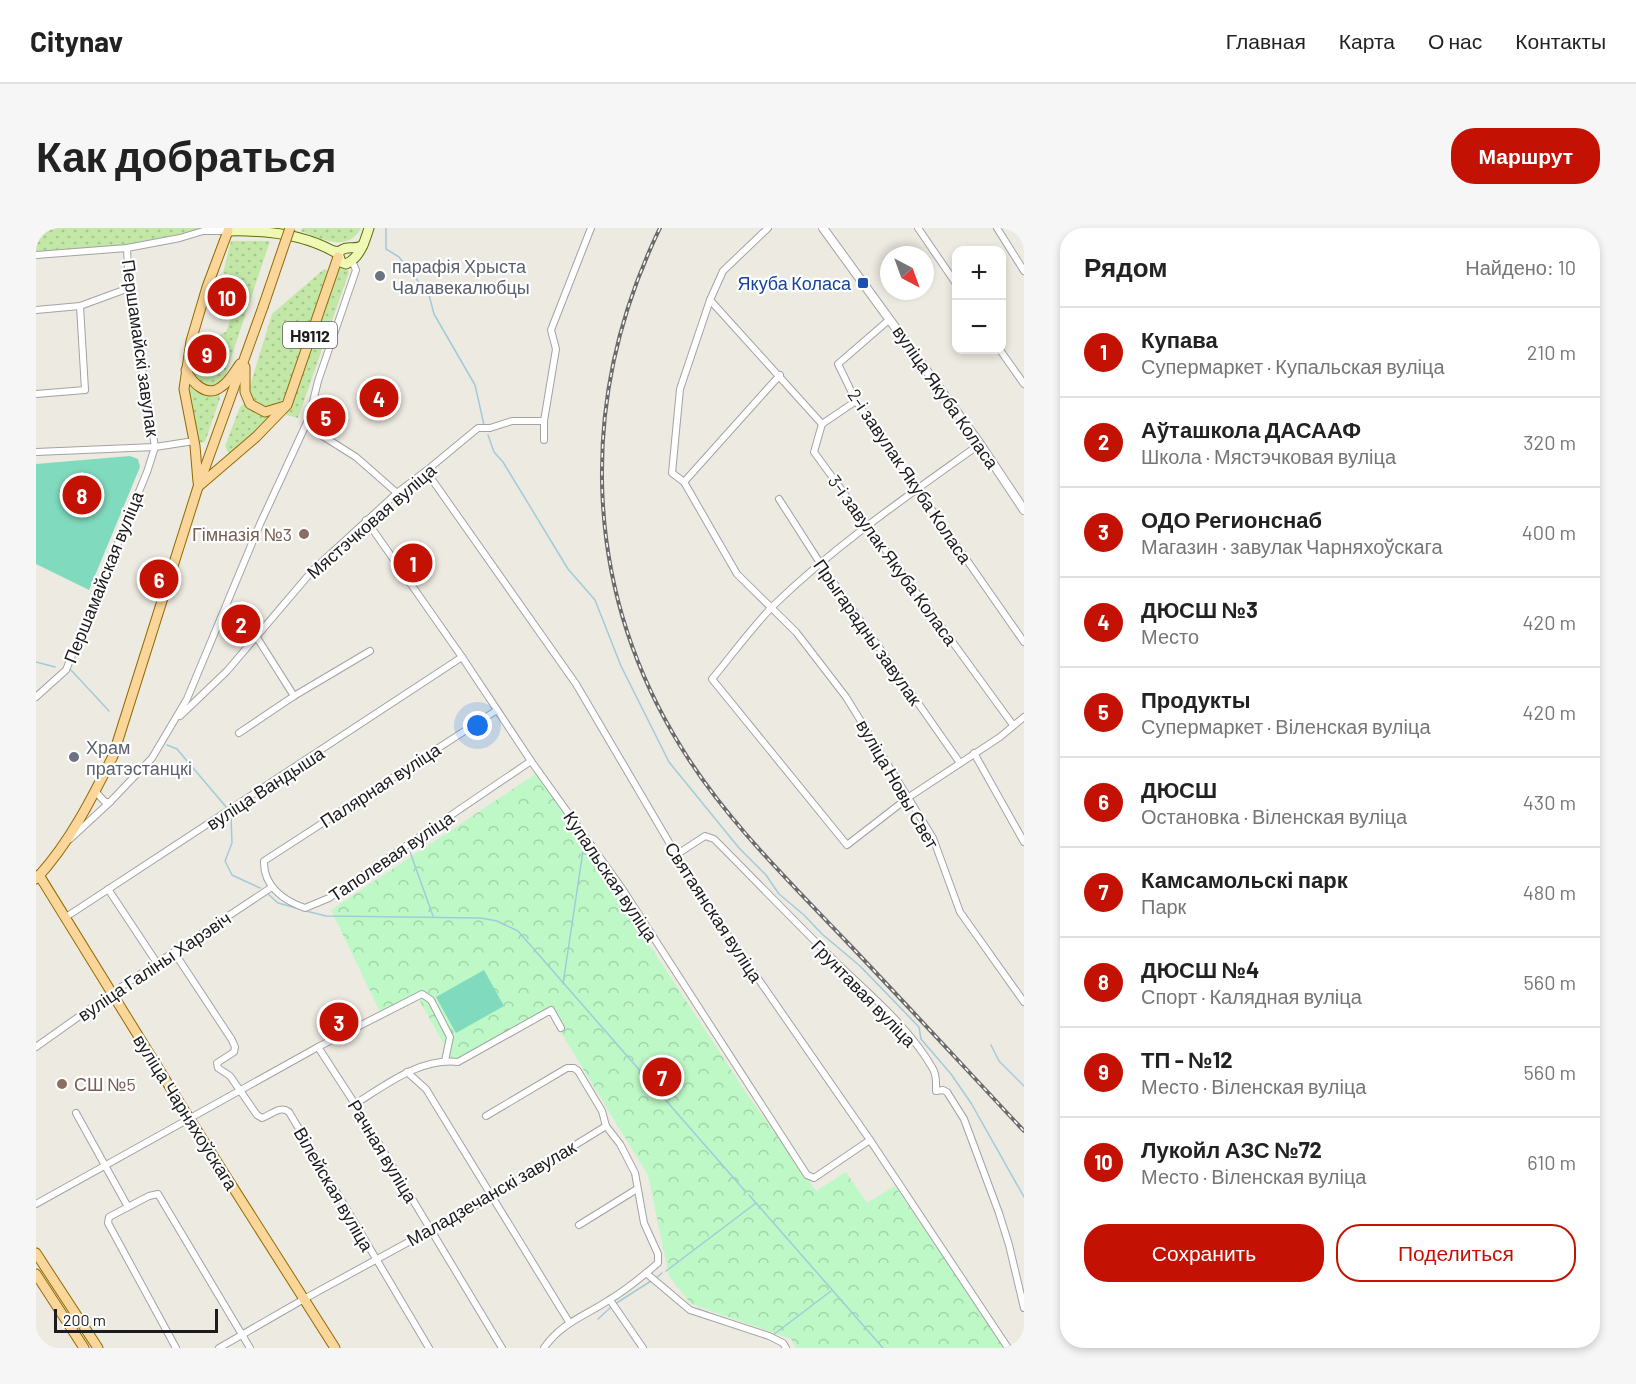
<!DOCTYPE html>
<html lang="ru">
<meta charset="utf-8">
<style>
body{margin:0;font-family:Barlow,sans-serif;background:#f6f6f6;color:#222}
.controls{position:absolute;right:18px;top:18px;display:grid;overflow:hidden;border-radius:12px;box-shadow:0 3px 9px #0003}
.controls button{width:54px;height:54px;display:grid;place-items:center;padding:0;border:0;border-bottom:2px solid #e0e0e0;background:#fff;color:#222;font:30px sans-serif}
.compass{position:absolute;left:844px;top:18px;width:54px;height:54px;border-radius:50%;background:#fff;box-shadow:0 3px 9px #0003;rotate:139deg}
.scale{position:absolute;left:18px;bottom:15px;width:164px;box-sizing:border-box;padding-left:6px;border:3px solid #1c1c1c;border-top:0;font-size:16px;line-height:21px;white-space:nowrap;color:#1c1c1c;-webkit-text-stroke:4px #fff;paint-order:stroke}
.you{position:absolute;left:442px;top:498px;width:21px;height:21px;margin:-15px;border:4px solid #fff;border-radius:50%;background:#1a73e8;box-shadow:0 0 0 9px #1a73e833}
.badge{display:grid;place-items:center;width:39px;height:39px;border-radius:50%;background:#c31104;color:#fff;font-size:20px;font-weight:700}
.pin{position:absolute;translate:-50% -50%;border:3px solid #fff;box-shadow:0 2px 6px #0006}
.list{margin:0;padding:0;list-style:none}
h2{display:flex;justify-content:space-between;align-items:center;height:78px;margin:0;padding:0 24px;font-size:26px}
h2 small{font-size:20px;font-weight:400;color:#767676}
.list li{display:grid;grid-template-columns:39px 1fr auto;gap:18px;align-items:center;box-sizing:border-box;height:90px;padding:0 24px;border-top:2px solid #e0e0e0}
.list b{display:block;font-size:22px;white-space:nowrap}
.list p{margin:0;font-size:20px;white-space:nowrap;color:#767676}
.list em{font-size:20px;font-style:normal;color:#767676}
.actions{display:flex;gap:12px;padding:18px 24px}
.actions a{flex:1;padding:14px 0;border:2px solid #c31104;border-radius:24px;text-align:center;font-size:21px;color:#c31104}
.actions .main{background:#c31104;color:#fff}
.map{position:relative;flex:none;width:988px;height:1120px;overflow:hidden;border-radius:24px}
header{display:flex;align-items:center;gap:36px;box-sizing:border-box;height:84px;padding:0 30px;background:#fff;border-bottom:2px solid #e0e0e0}
header strong{font-size:28px}
nav{display:flex;gap:33px;margin-inline-start:auto;font-size:21px}
.intro{display:flex;align-items:center;justify-content:space-between;box-sizing:border-box;height:144px;padding:0 36px}
h1{margin:0;font-size:42px}
.button{padding:15px 27px;border-radius:24px;background:#c31104;color:#fff;font-size:21px;font-weight:700}
main{display:flex;gap:36px;padding:0 36px}
aside{flex:1;background:#fff;border-radius:24px;box-shadow:0 3px 9px #0003}
.map>svg:first-child{display:block}
</style>
<header>
<strong>Citynav</strong>
<nav><a>Главная</a><a>Карта</a><a>О нас</a><a>Контакты</a></nav>
</header>
<div class="intro"><h1>Как добраться</h1><a class="button">Маршрут</a></div>
<main>
<div class="map">
<svg width="988" height="1120" viewBox="0 0 988 1120">
<defs>
<pattern id="grass-dots" width="8" height="8" patternUnits="userSpaceOnUse" patternTransform="scale(1.5)"><rect width="8" height="8" fill="#c2e7a7"/><path d="M2 2h.1M6 6h.1" fill="none" stroke="#a6c68f" stroke-width="1.8" stroke-linecap="round"/></pattern>
<pattern id="park-crowns" width="20" height="18" patternUnits="userSpaceOnUse" patternTransform="scale(1.5)"><rect width="20" height="18" fill="#bef8c6"/><path d="M2 6a3 3 0 1 1 6 0M12 15a3 3 0 1 1 6 0" fill="none" stroke="#a3d4aa"/></pattern>
</defs>
<rect width="100%" height="100%" fill="#edeae1"/>
<g fill="url(#grass-dots)">
<polygon points="0,0 165,0 131,11 86,19 0,25"/>
<path d="M 266,0 L 325,0 C 312,25 284,11 265,3 Z"/>
<polygon points="195,13 234,13 189,148 180,158 167,158 156,145 165,114 190,104 205,62 200,59 203,50 187,45"/>
<polygon points="302,39 311,41 313,44 262,190 250,187"/>
<path d="M 288,41 L 294,43 L 249,169 C 236,185 218,180 213,161 L 236,86 Z"/>
<polygon points="154,158 167,166 183,166 184,170 169,214 162,215 152,160"/>
<path d="M 209,175 C 217,186 226,189 239,187 L 193,226 L 189,218 L 204,179 Z"/>
</g>
<polygon fill="url(#park-crowns)" points="501,545 711,866 780,963 810,944 831,975 859,958 969,1120 760,1120 755,1111 655,1076 633,1048 612,947 511,782 417,832 382,770 346,788 295,682"/>
<g fill="#80dbbe">
<polygon points="94,228 102,231 104,239 53,362 0,336 0,236"/>
<polygon points="448,742 468,778 420,805 400,769"/>
</g>
<g fill="none" stroke-linecap="round" stroke-linejoin="round">
<g stroke="#a2cada" stroke-width="1.5">
<polyline points="350,0 350,21 363,29 393,67 398,86 439,157 448,197"/>
<polyline points="452,207 458,224 467,234 532,341 559,372 585,438 633,534 703,620 730,647 743,666 768,687 786,706 824,738 883,799 885,811 915,846 935,875 988,969"/>
<polyline points="0,434 19,439"/>
<polyline points="35,442 73,483"/>
<polyline points="131,517 141,521 191,580"/>
<polyline points="195,588 196,615 189,633 196,647 224,660"/>
<polyline points="374,624 397,688"/>
<polyline points="232,666 242,675 260,680"/>
<polyline points="270,683 290,688 445,690 461,693 482,703 709,963"/>
<polyline points="527,756 547,623"/>
<polyline points="955,817 963,833 988,858"/>
<polyline points="713,967 847,1120"/>
<polyline points="630,1043 720,975"/>
<polyline points="620,1050 626,1045"/>
<polyline points="579,1076 615,1053"/>
<polyline points="662,1081 673,1085"/>
<polyline points="562,1091 574,1080"/>
<polyline points="737,1107 795,1063"/>
</g>
<defs>
<g id="minor">
<polyline points="732,0 687,43 674,72 644,161 636,245 648,254 701,346 760,404 810,469 897,610 924,684 988,774"/>
<polyline points="882,0 921,57"/>
<polyline points="961,0 988,43"/>
<polyline points="0,27 91,20 144,10 167,3 192,3"/>
<polyline points="674,72 786,196"/>
<polyline points="0,82 44,78 93,60"/>
<polyline points="854,91 802,136 820,173 988,414"/>
<polyline points="964,122 988,156"/>
<polyline points="0,166 49,162 44,78"/>
<polyline points="820,173 786,196 778,224 977,497"/>
<polyline points="273,190 285,207 320,229 361,265"/>
<polyline points="508,212 508,193 520,121 515,102 555,0"/>
<path d="M 944,216 C 873,267 801,316 738,377 C 716,399 696,427 676,451 L 811,617 L 873,569 L 964,509 L 988,489"/>
<polyline points="0,224 119,219 158,213"/>
<polyline points="390,243 540,456 664,667 834,912 972,1120"/>
<polyline points="648,254 744,147"/>
<polyline points="743,271 784,335 924,535"/>
<polyline points="330,292 426,429 495,533 585,659 771,947 778,950 834,912"/>
<polyline points="220,408 258,468"/>
<polyline points="0,469 30,442 111,244 119,219 93,60 91,20"/>
<path d="M 461,482 L 228,633 C 227,658 248,673 269,680 L 293,670 L 495,533"/>
<polyline points="144,488 191,443 277,342 361,265 390,243 442,200 454,200 476,193 508,193"/>
<polyline points="203,505 258,468 334,423"/>
<polyline points="938,525 988,614"/>
<polyline points="59,563 69,574 74,574"/>
<polyline points="34,611 74,574 116,530 151,471 224,296 273,190 282,153 320,42 316,33"/>
<path d="M 640,627 L 669,608 L 678,611 C 719,652 759,694 801,735 C 835,768 873,799 897,841 C 901,848 900,855 900,863 L 907,862 L 911,864 L 928,891 L 963,985 L 973,1017 L 988,1080"/>
<polyline points="72,661 121,735"/>
<polyline points="30,689 426,429"/>
<path d="M 138,724 L 196,812 L 199,819 L 198,824 L 181,835 L 182,840 L 194,848 L 221,887 L 226,890 C 235,887 244,877 253,884 L 393,1120"/>
<polyline points="0,819 76,765 236,659"/>
<polyline points="282,819 319,876 466,1120"/>
<polyline points="371,844 390,861 533,1094"/>
<path d="M 319,876 C 350,857 383,830 422,834 L 515,782 L 525,800"/>
<polyline points="40,885 92,979 113,968 122,966 214,1120"/>
<path d="M 450,888 L 531,840 L 538,840 L 542,843 L 566,883 L 570,898 L 584,916 L 599,945 L 608,995 L 622,1026 L 622,1035 C 607,1048 590,1062 573,1072 C 549,1088 525,1095 508,1120"/>
<polyline points="0,976 282,819 386,766 395,772 414,809 409,833"/>
<polyline points="92,979 73,989 72,995 140,1120"/>
<polyline points="543,997 601,961"/>
<polyline points="610,1045 654,1082 733,1108 747,1115 750,1120"/>
<polyline points="574,1072 607,1120"/>
<polyline points="183,1120 268,1071 455,969 570,898"/>
</g>
<polyline id="tertiary" points="787,0 944,216 988,282"/>
<g id="secondary">
<path d="M 192,3 C 229,2 270,6 302,26"/>
<path d="M 298,23 L 303,24 C 310,16 319,23 327,17"/>
<path d="M 302,25 L 305,34 L 310,36 C 324,30 329,13 333,0"/>
</g>
<g id="primary">
<polyline points="209,139 209,164 214,176 229,184 249,178"/>
<path d="M 150,142 C 156,155 171,170 185,159 C 193,154 199,143 204,136"/>
<polyline points="162,254 159,218 148,161 155,113 171,59 192,3"/>
<polyline points="164,257 220,209 251,177 302,29"/>
<polyline points="3,647 153,890 299,1120"/>
<path d="M 0,651 C 33,616 56,570 77,528 L 162,259 L 227,79"/>
<polyline points="0,1025 62,1120"/>
<polyline points="0,1046 48,1120"/>
</g>
</defs>
<use href="#minor" stroke="#a3a3a3" stroke-width="8"/>
<use href="#tertiary" stroke="#a3a3a3" stroke-width="10"/>
<use href="#secondary" stroke="#5c6e07" stroke-width="11"/>
<use href="#primary" stroke="#906b03" stroke-width="11"/>
<use href="#minor" stroke="#fff" stroke-width="6"/>
<use href="#tertiary" stroke="#fff" stroke-width="8"/>
<use href="#secondary" stroke="#f0f8b5" stroke-width="9"/>
<use href="#primary" stroke="#fad69a" stroke-width="9"/>
<defs>
<path id="rail" d="M 624,0 C 542,169 545,357 645,519 C 689,591 752,652 810,713 C 870,776 929,840 988,903"/>
</defs>
<use href="#rail" stroke="#6a6a6a" stroke-width="4"/>
<use href="#rail" stroke="#fff" stroke-width="1.5" stroke-dasharray="4.5" stroke-linecap="butt"/>
<defs>
<polyline id="primary-bridge" points="227,79 254,0"/>
</defs>
<use href="#primary-bridge" stroke="#906b03" stroke-width="11" stroke-linecap="butt"/>
<use href="#primary-bridge" stroke="#fad69a" stroke-width="9"/>
</g>
<g fill="#6b7280" stroke="#fff" stroke-width="2">
<circle cx="344" cy="48" r="6"/>
<circle cx="38" cy="529" r="6"/>
</g>
<rect fill="#1a4fb4" stroke="#fff" stroke-width="2" x="821" y="49" width="12" height="12" rx="3"/>
<g fill="#8d6e63" stroke="#fff" stroke-width="2">
<circle cx="268" cy="306" r="6"/>
<circle cx="26" cy="856" r="6"/>
</g>
<g text-anchor="middle" dominant-baseline="central" stroke-width="4.5" stroke-linejoin="round" paint-order="stroke">
<rect fill="#fff" stroke="#606060" stroke-width="1.5" x="247" y="94" width="54" height="26" rx="4.5"/>
<g font-size="16" font-weight="bold" fill="#1c1c1c">
<text x="274" y="107">Н9112</text>
</g>
<g font-size="18" fill="#5b616d" stroke="#fff" text-anchor="start">
<text x="356" y="38">парафія Хрыста<tspan x="356" dy="21">Чалавекалюбцы</tspan></text>
<text x="50" y="519">Храм<tspan x="50" dy="21">пратэстанцкі</tspan></text>
</g>
<g font-size="18" fill="#164399" stroke="#fff" text-anchor="end">
<text x="815" y="55">Якуба Коласа</text>
</g>
<g font-size="18" fill="#1c1c1c" stroke="#fff">
<text transform="translate(105 120) rotate(82)">Першамайскі завулак</text>
<text transform="translate(910 169) rotate(55)">вуліца Якуба Коласа</text>
<text transform="translate(874 248) rotate(56)">2-і завулак Якуба Коласа</text>
<text transform="translate(335 293) rotate(-41)">Мястэчковая вуліца</text>
<text transform="translate(857 332) rotate(54)">3-і завулак Якуба Коласа</text>
<text transform="translate(67 349) rotate(-68)">Першамайская вуліца</text>
<text transform="translate(832 404) rotate(55)">Прыгарадны завулак</text>
<text transform="translate(862 556) rotate(60)">вуліца Новы Свет</text>
<text transform="translate(344 557) rotate(-33)">Палярная вуліца</text>
<text transform="translate(229 560) rotate(-33)">вуліца Вандыша</text>
<text transform="translate(355 628) rotate(-34)">Таполевая вуліца</text>
<text transform="translate(575 648) rotate(56)">Купальская вуліца</text>
<text transform="translate(678 684) rotate(57)">Святаянская вуліца</text>
<text transform="translate(118 738) rotate(-34)">вуліца Галіны Харэвіч</text>
<text transform="translate(828 765) rotate(46)">Грунтавая вуліца</text>
<text transform="translate(150 884) rotate(58)">вуліца Чарняхоўскага</text>
<text transform="translate(347 923) rotate(59)">Рачная вуліца</text>
<text transform="translate(298 961) rotate(60)">Вілейская вуліца</text>
<text transform="translate(455 965) rotate(-30)">Маладзечанскі завулак</text>
</g>
<g font-size="18" fill="#785e54" stroke="#fff" text-anchor="end">
<text x="256" y="306">Гімназія №3</text>
<text x="38" y="856" text-anchor="start">СШ №5</text>
</g>
</g>
</svg>
<div class="controls">
<button>+</button>
<button>−</button>
</div>
<svg class="compass" viewBox="-18 -18 36 36"><path d="M0-13l5 13h-10z" fill="#e53935"/><path d="M0 13l5-13h-10z" fill="#767676"/></svg>
<div class="scale">200 m</div>
<div class="you"></div>
<div class="pin badge" style="left:377px;top:335px">1</div>
<div class="pin badge" style="left:205px;top:396px">2</div>
<div class="pin badge" style="left:303px;top:794px">3</div>
<div class="pin badge" style="left:343px;top:170px">4</div>
<div class="pin badge" style="left:290px;top:189px">5</div>
<div class="pin badge" style="left:123px;top:351px">6</div>
<div class="pin badge" style="left:626px;top:849px">7</div>
<div class="pin badge" style="left:46px;top:267px">8</div>
<div class="pin badge" style="left:171px;top:126px">9</div>
<div class="pin badge" style="left:191px;top:69px">10</div>
</div>
<aside>
<h2>Рядом<small>Найдено: 10</small></h2>
<ul class="list">
<li><span class="badge">1</span><div><b>Купава</b><p>Супермаркет · Купальская вуліца</p></div><em>210 m</em></li>
<li><span class="badge">2</span><div><b>Аўташкола ДАСААФ</b><p>Школа · Мястэчковая вуліца</p></div><em>320 m</em></li>
<li><span class="badge">3</span><div><b>ОДО Регионснаб</b><p>Магазин · завулак Чарняхоўскага</p></div><em>400 m</em></li>
<li><span class="badge">4</span><div><b>ДЮСШ №3</b><p>Место</p></div><em>420 m</em></li>
<li><span class="badge">5</span><div><b>Продукты</b><p>Супермаркет · Віленская вуліца</p></div><em>420 m</em></li>
<li><span class="badge">6</span><div><b>ДЮСШ</b><p>Остановка · Віленская вуліца</p></div><em>430 m</em></li>
<li><span class="badge">7</span><div><b>Камсамольскі парк</b><p>Парк</p></div><em>480 m</em></li>
<li><span class="badge">8</span><div><b>ДЮСШ №4</b><p>Спорт · Калядная вуліца</p></div><em>560 m</em></li>
<li><span class="badge">9</span><div><b>ТП - №12</b><p>Место · Віленская вуліца</p></div><em>560 m</em></li>
<li><span class="badge">10</span><div><b>Лукойл АЗС №72</b><p>Место · Віленская вуліца</p></div><em>610 m</em></li>
</ul>
<div class="actions"><a class="main">Сохранить</a><a>Поделиться</a></div>
</aside>
</main>
